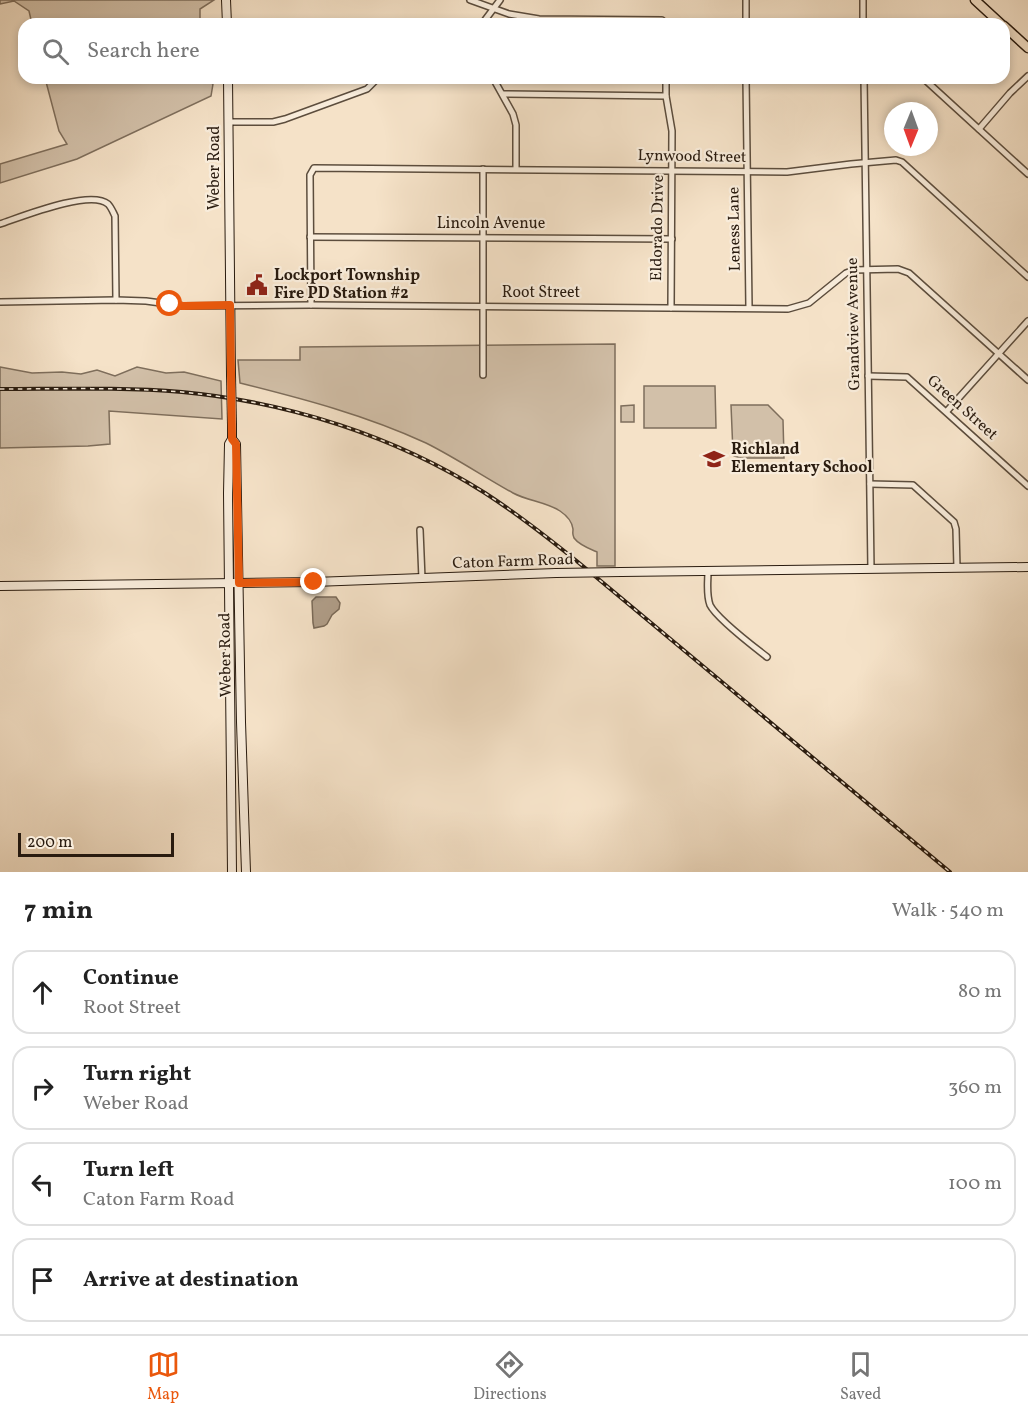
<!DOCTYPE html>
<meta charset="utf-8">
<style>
body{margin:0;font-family:Vollkorn,serif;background:#f6f6f6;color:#222}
.compass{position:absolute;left:884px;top:102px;width:54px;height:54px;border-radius:50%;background:#fff;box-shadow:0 3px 9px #0003;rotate:181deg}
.scale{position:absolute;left:18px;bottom:15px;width:156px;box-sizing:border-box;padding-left:6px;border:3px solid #291b0f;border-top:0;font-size:16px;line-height:21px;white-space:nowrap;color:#291b0f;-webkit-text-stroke:4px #f8ecdb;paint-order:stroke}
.stop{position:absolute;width:18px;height:18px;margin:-14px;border:4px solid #ea580c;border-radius:50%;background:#fff}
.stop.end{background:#ea580c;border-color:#fff;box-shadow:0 2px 6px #0008}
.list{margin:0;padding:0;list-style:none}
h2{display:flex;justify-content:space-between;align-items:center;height:78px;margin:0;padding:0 24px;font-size:26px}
h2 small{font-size:20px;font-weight:400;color:#767676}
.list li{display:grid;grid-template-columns:39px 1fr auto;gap:18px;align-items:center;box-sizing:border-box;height:84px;margin:0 12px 12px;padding:0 12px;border:2px solid #e0e0e0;border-radius:18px}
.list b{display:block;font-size:22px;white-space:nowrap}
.list p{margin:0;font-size:20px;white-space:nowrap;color:#767676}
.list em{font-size:20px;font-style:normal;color:#767676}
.icon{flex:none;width:33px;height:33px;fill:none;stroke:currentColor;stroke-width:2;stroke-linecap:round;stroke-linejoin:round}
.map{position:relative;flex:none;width:1028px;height:872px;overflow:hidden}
.search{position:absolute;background:#fff;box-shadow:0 3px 9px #0003;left:18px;right:18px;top:18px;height:66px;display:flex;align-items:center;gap:15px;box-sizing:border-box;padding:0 21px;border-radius:18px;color:#767676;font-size:22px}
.sheet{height:462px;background:#fff}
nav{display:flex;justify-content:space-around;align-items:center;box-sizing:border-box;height:84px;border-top:2px solid #e0e0e0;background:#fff;font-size:16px;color:#767676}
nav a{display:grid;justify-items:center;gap:3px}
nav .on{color:#ea580c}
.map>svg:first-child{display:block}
</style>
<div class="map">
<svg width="1028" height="872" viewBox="0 0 1028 872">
<rect width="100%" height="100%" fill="#f5e2c8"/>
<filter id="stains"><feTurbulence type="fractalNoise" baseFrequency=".00333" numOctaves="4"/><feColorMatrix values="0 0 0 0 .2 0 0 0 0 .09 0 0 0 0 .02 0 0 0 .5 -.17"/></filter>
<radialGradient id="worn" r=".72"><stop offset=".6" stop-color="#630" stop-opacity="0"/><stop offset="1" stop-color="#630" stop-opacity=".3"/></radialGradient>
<g fill="#d2c0a9" stroke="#7e6e5c" stroke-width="1.5">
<polygon points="0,0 214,0 200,9 200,24 32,24 29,11 14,1 0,4"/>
<polygon points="45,78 203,78 213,84 211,96 77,159 0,183 0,164 67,144 59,131"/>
<path d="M 615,344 L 615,566 L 597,566 L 597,552 C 590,549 579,545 574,538 C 572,533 573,534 573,529 C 572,521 566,515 560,511 C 546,502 528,501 513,493 C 484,477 456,458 426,443 C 365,415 304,399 240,383 L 238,360 L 300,360 L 300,347 Z"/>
<polygon points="0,367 32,373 62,372 81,374 97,370 115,376 137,367 166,373 184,372 221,381 222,419 109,411 110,444 88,446 0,448"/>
<polygon points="644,386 715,386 716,428 644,428"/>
<polygon points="634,405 634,422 621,422 621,406"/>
<polygon points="731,405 768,405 783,420 784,458 740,458 734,456 733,453"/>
</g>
<polygon fill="#b09e89" stroke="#7a6a58" stroke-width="1.5" points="316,597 336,597 340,603 339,609 332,615 327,624 324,626 314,628 313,623 312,601"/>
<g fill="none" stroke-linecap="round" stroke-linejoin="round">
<defs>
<g id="street">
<polyline points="470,0 509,14 539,19 662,20 665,24"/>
<polyline points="746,0 746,24"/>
<polyline points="863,0 863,24"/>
<polyline points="484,24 485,20 500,0"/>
<polyline points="493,78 513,114 516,125 516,169"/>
<polyline points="666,78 666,96 672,131 671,308"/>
<polyline points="746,78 749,308"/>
<polyline points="864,78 871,569"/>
<polyline points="923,78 1028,174"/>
<polyline points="503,94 666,96"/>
<polyline points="228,122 273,122 285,119 367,89 377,79"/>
<polyline points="979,129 1010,93 1028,76"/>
<path d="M 0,224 C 21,217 90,189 108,204 C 111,207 113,212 115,216 L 116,300"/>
<polyline points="310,237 672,239"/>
<polyline points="0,302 116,300 146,301 183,306 311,305 788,309 809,303 846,273 854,270 898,269 909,273 1028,380"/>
<polyline points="311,305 310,175 314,168 787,172 851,164 896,160 902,162 1028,277"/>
<polyline points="483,375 483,169"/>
<polyline points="868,376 907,377 1028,486"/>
<polyline points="947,411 1028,321"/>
<polyline points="870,484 913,485 954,522 956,529 957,568"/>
<polyline points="420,530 422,579"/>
<path d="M 708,571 C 708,582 706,594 710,605 C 717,619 753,646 767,657"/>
</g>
<g id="secondary">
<polyline points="226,0 227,24"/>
<polyline points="228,78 231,375"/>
<polyline points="232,425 232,439 236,444 241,722 246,872"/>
<polyline points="621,572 1028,567"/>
<polyline points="0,586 314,582 556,573"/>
<polyline points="232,872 228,493 229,444 232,439"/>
</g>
<g id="primary">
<polyline points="975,0 1001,24"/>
<polyline points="1004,26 1028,48"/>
</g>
</defs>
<use href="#street" stroke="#5c4d3d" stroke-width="8"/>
<use href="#secondary" stroke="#291b0f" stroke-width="10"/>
<use href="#primary" stroke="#291b0f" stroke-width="11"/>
<use href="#street" stroke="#f8ecdb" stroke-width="5"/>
<use href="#secondary" stroke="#f8ecdb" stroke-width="8"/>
<use href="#primary" stroke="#f5e2c8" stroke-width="8"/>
<defs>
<path id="rail" d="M 0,389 C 60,389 122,387 182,392 C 288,402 395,436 485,493 C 522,517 556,544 590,572 L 950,872"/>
</defs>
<use href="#rail" stroke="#291b0f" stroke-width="4"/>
<use href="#rail" stroke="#f8ecdb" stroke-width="1.5" stroke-dasharray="4.5" stroke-linecap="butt"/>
<defs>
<g id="secondary-bridge">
<polyline points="231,375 232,425"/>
<polyline points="556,573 621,572"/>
</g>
</defs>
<use href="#secondary-bridge" stroke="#291b0f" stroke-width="10" stroke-linecap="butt"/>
<use href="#secondary-bridge" stroke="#f8ecdb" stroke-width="8"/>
</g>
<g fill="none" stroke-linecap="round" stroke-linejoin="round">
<polyline stroke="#ea580c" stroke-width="8" points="170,304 183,306 230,305 232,439 236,444 239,583 314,582"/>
</g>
<defs>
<symbol id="civic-bare" viewBox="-9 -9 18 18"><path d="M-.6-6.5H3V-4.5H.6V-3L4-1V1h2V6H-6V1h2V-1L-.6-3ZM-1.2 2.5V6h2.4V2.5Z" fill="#8f2418" stroke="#f8ecdb" stroke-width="2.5" paint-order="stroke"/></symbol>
<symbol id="school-bare" viewBox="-9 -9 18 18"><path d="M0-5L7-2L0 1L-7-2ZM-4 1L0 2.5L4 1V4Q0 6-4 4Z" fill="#8f2418" stroke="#f8ecdb" stroke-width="2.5" paint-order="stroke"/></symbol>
</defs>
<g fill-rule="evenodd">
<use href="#civic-bare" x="242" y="270" width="30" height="30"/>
<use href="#school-bare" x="699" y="444" width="30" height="30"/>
</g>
<g text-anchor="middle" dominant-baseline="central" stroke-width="4.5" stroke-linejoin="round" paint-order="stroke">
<g font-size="16" fill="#291b0f" stroke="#f8ecdb">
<text transform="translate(692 157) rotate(1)">Lynwood Street</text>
<text transform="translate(215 168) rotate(-90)">Weber Road</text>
<text x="491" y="224">Lincoln Avenue</text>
<text transform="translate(658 228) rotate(-89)">Eldorado Drive</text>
<text transform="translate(735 229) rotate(-91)">Leness Lane</text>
<text x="541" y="293">Root Street</text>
<text transform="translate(854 324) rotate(-91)">Grandview Avenue</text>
<text transform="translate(962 408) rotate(42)">Green Street</text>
<text transform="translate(513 562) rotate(-2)">Caton Farm Road</text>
<text transform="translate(226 655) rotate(-91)">Weber Road</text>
</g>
<g font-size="16" font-weight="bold" fill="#291b0f" stroke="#f8ecdb" text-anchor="start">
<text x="274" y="276">Lockport Township<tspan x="274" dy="18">Fire PD Station #2</tspan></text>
<text x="731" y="450">Richland<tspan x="731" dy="18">Elementary School</tspan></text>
</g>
</g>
<rect width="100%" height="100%" filter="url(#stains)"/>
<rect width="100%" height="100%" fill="url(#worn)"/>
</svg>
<svg class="compass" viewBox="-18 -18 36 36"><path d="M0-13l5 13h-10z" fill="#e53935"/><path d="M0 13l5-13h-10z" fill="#767676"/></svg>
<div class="scale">200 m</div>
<div class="stop" style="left:170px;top:304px"></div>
<div class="stop end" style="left:314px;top:582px"></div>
<div class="search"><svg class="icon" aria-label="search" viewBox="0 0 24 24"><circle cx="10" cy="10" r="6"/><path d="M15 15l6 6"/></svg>Search here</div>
</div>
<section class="sheet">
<h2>7 min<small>Walk · 540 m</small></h2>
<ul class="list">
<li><svg class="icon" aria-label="ahead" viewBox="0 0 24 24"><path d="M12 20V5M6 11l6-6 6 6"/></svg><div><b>Continue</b><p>Root Street</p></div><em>80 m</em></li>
<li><svg class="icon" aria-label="right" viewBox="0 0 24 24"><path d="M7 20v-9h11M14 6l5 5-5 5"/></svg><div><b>Turn right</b><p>Weber Road</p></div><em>360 m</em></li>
<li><svg class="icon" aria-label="left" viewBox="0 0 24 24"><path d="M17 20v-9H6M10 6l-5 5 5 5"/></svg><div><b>Turn left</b><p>Caton Farm Road</p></div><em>100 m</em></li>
<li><svg class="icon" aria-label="arrive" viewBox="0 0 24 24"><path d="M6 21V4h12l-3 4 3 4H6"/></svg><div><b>Arrive at destination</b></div></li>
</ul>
</section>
<nav>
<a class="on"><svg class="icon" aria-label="map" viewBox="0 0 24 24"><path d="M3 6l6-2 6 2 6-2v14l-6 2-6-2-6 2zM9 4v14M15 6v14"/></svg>Map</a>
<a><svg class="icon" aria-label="directions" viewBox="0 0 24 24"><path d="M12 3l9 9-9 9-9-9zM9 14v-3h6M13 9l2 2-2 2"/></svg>Directions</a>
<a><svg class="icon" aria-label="saved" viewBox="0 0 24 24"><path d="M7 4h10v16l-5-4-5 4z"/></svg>Saved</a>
</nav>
